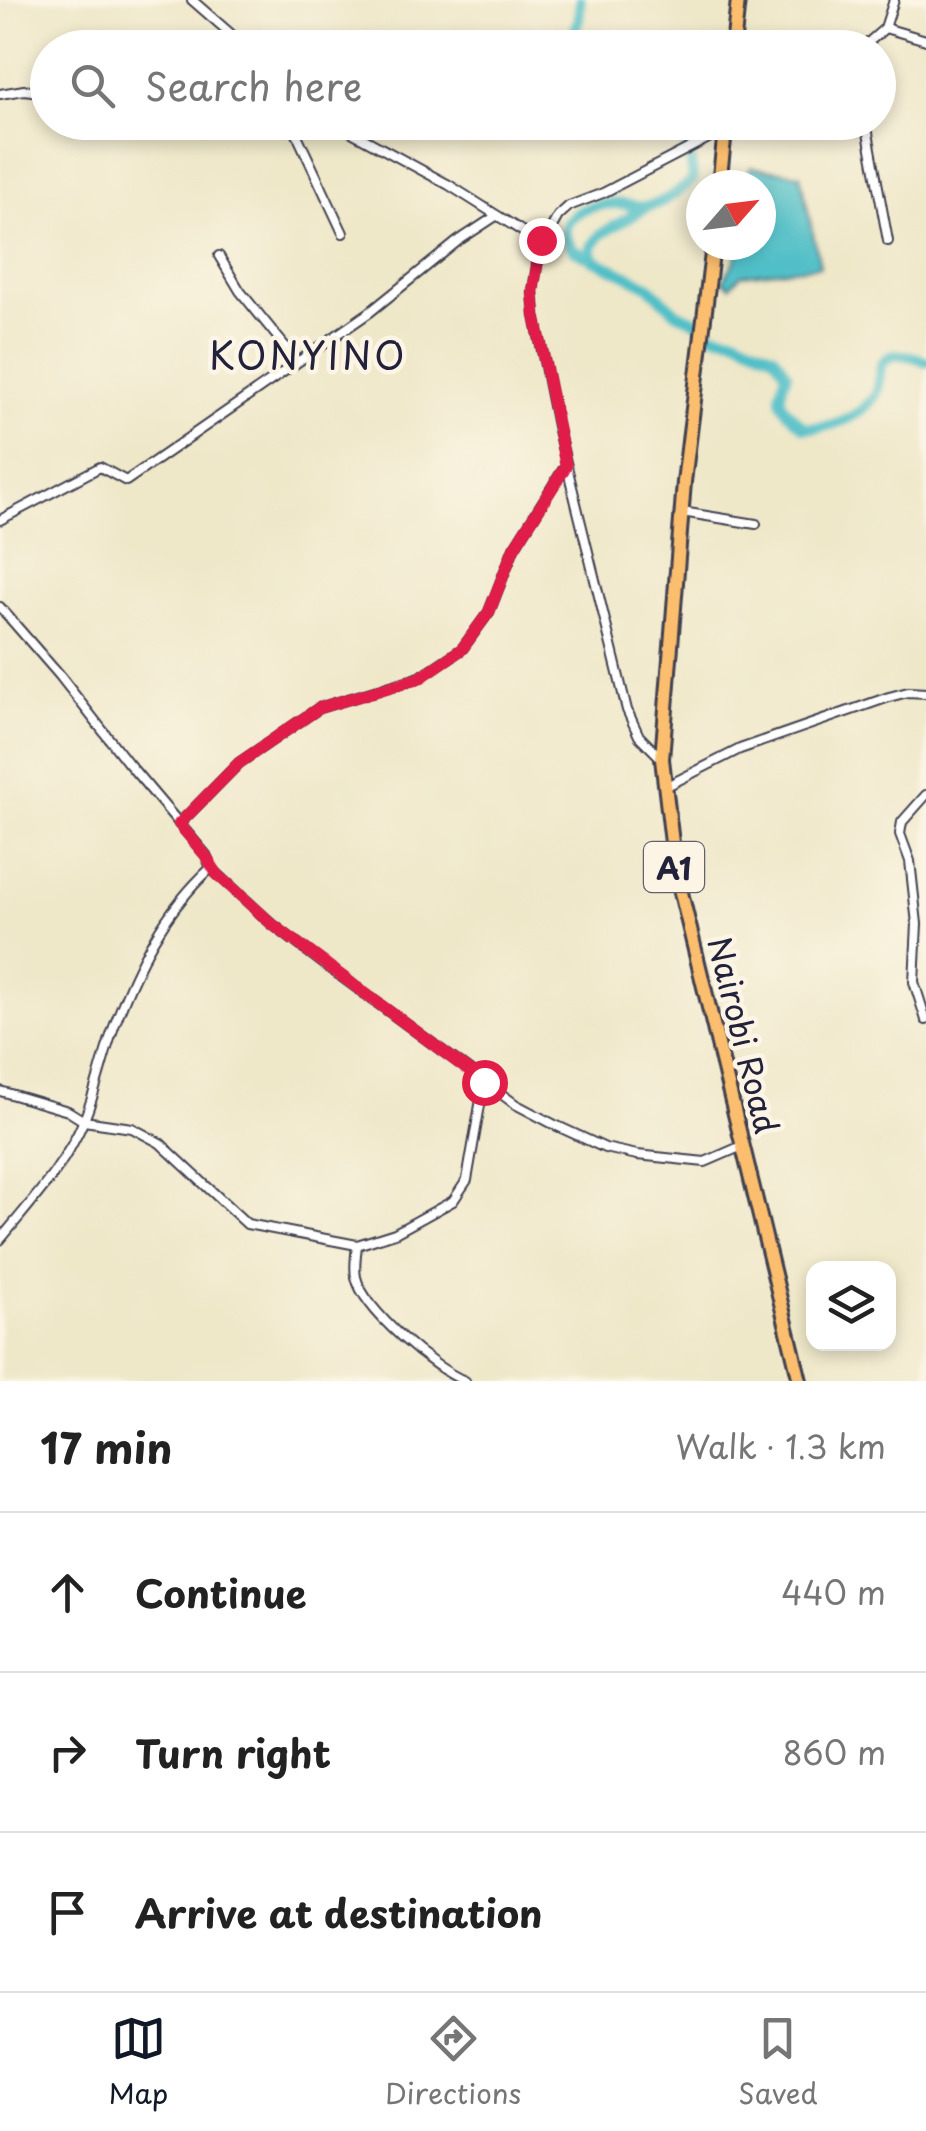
<!DOCTYPE html>
<meta charset="utf-8">
<style>
body{margin:0;font-family:"Playpen Sans",sans-serif;background:#f2f2f2;color:#222}
.controls{position:absolute;right:30px;bottom:30px;display:grid;overflow:hidden;border-radius:20px;box-shadow:0 5px 15px #0003}
.controls button{width:90px;height:90px;display:grid;place-items:center;padding:0;border:0;border-bottom:2px solid #e0e0e0;background:#fff;color:#222;font:50px sans-serif}
.compass{position:absolute;left:686px;top:170px;width:90px;height:90px;border-radius:50%;background:#fff;box-shadow:0 5px 15px #0003;rotate:62deg}
.stop{position:absolute;width:30px;height:30px;margin:-22px;border:8px solid #e11d48;border-radius:50%;background:#fff}
.stop.end{background:#e11d48;border-color:#fff;box-shadow:0 2px 10px #0008}
.list{margin:0;padding:0;list-style:none}
h2{display:flex;justify-content:space-between;align-items:center;height:130px;margin:0;padding:0 40px;font-size:42px}
h2 small{font-size:32px;font-weight:400;color:#767676}
.list li{display:grid;grid-template-columns:65px 1fr auto;gap:30px;align-items:center;box-sizing:border-box;height:160px;padding:0 40px;border-top:2px solid #e0e0e0}
.list b{display:block;font-size:38px;white-space:nowrap}
.list em{font-size:32px;font-style:normal;color:#767676}
.icon{flex:none;width:55px;height:55px;fill:none;stroke:currentColor;stroke-width:2;stroke-linecap:round;stroke-linejoin:round}
.map{position:relative;flex:none;width:926px;height:1381px;overflow:hidden}
.search{position:absolute;background:#fff;box-shadow:0 5px 15px #0003;left:30px;right:30px;top:30px;height:110px;display:flex;align-items:center;gap:25px;box-sizing:border-box;padding:0 35px;border-radius:55px;color:#767676;font-size:38px}
.sheet{height:610px;background:#fff}
nav{display:flex;justify-content:space-around;align-items:center;box-sizing:border-box;height:140px;border-top:2px solid #e0e0e0;background:#fff;font-size:28px;color:#767676}
nav a{display:grid;justify-items:center;gap:5px}
nav .on{color:#111827}
.map>svg:first-child{display:block}
</style>
<div class="map">
<svg width="926" height="1381" viewBox="0 0 926 1381">
<rect width="100%" height="100%" fill="#fcf5e5"/>
<filter id="ink" filterUnits="userSpaceOnUse"><feTurbulence type="fractalNoise" baseFrequency=".01" numOctaves="2"/><feDisplacementMap in="SourceGraphic" scale="20" xChannelSelector="R" yChannelSelector="G"/><feConvolveMatrix kernelMatrix="1 2 1 2 8 2 1 2 1" color-interpolation-filters="sRGB"/></filter>
<filter id="wash" filterUnits="userSpaceOnUse"><feTurbulence type="fractalNoise" baseFrequency=".0048" numOctaves="4" result="noise"/><feDisplacementMap in="SourceGraphic" scale="40" xChannelSelector="R" yChannelSelector="G"/><feGaussianBlur stdDeviation="2.25" result="paint"/><feColorMatrix in="noise" values="0 0 0 0 0 0 0 0 0 0 0 0 0 0 0 0 0 1.4 0 .05"/><feComposite in="paint" operator="in"/></filter>
<g filter="url(#wash)">
<rect width="100%" height="100%" fill="#eee7c8"/>
<polygon fill="#51bfc7" stroke="#3a7081" stroke-width="2.5" points="751,167 800,174 820,266 741,275 730,286 723,281 736,259 739,245 761,245 761,185 746,185 746,174"/>
<g fill="none" stroke-linecap="round" stroke-linejoin="round">
<g stroke="#51bfc7" stroke-width="11">
<polyline points="569,48 579,18 580,0"/>
<path d="M 675,122 L 690,154 L 693,180 C 682,190 659,206 644,207 C 636,208 627,204 620,204 C 592,202 546,217 574,250 L 647,285 L 677,313 L 694,320 L 711,334 L 736,338 L 775,356 L 787,374 C 773,402 783,408 804,427 C 828,430 861,417 875,396 C 881,386 877,374 882,364 C 891,349 914,356 926,362"/>
<polyline points="593,260 591,247 601,234 645,208"/>
</g>
</g>
</g>
<g filter="url(#ink)">
<g fill="none" stroke-linecap="round" stroke-linejoin="round">
<defs>
<g id="street">
<polyline points="192,0 247,48"/>
<polyline points="885,28 926,40"/>
<polyline points="862,48 885,28 894,0"/>
<polyline points="0,94 24,90 48,93"/>
<polyline points="291,122 343,233"/>
<polyline points="333,122 449,185 536,240 547,236 558,216 569,206 603,193 726,129"/>
<polyline points="866,122 888,241"/>
<polyline points="541,240 533,291 535,315 557,426 627,710 639,736 662,759"/>
<polyline points="219,256 240,291 297,361"/>
<polyline points="682,512 756,524"/>
<polyline points="0,520 100,467 126,481 370,312 458,241 496,216"/>
<polyline points="0,607 60,676 128,763 206,855 211,868"/>
<polyline points="665,787 740,749 889,697 908,692 926,693"/>
<polyline points="926,795 902,822 900,834 910,861 917,924 914,982 926,1020"/>
<polyline points="179,824 239,763 319,708 420,677 462,649 489,612 514,548 566,465"/>
<polyline points="0,1091 68,1111 84,1121 132,1128 160,1143 247,1224 357,1245 395,1233 453,1201 467,1180 484,1082"/>
<path d="M 0,1240 C 31,1202 65,1166 84,1120 C 97,1089 103,1056 115,1024 C 137,965 164,911 211,868 L 272,924 L 324,964 L 515,1104 L 555,1125 L 605,1148 L 637,1155 L 705,1162 L 742,1146"/>
<path d="M 357,1245 C 356,1255 354,1268 356,1277 C 363,1310 434,1369 465,1381"/>
</g>
<g id="highway">
<polyline points="733,48 738,0"/>
<polyline points="719,185 726,122"/>
<polyline points="713,245 684,482 662,759 675,868 800,1381"/>
</g>
</defs>
<use href="#street" stroke="#414050" stroke-width="12"/>
<use href="#highway" stroke="#414050" stroke-width="18"/>
<use href="#street" stroke="#fff" stroke-width="8"/>
<use href="#highway" stroke="#fbbe6e" stroke-width="12"/>
</g>
</g>
<g fill="none" stroke-linecap="round" stroke-linejoin="round" filter="url(#ink)">
<polyline stroke="#e11d48" stroke-width="12" points="484,1082 272,924 217,874 206,856 179,824 239,763 319,708 420,678 462,649 489,612 514,548 566,466 535,315 533,292 541,240"/>
</g>
<g text-anchor="middle" dominant-baseline="central" stroke-width="9" stroke-linejoin="round" paint-order="stroke">
<rect fill="#fcf5e5" stroke="#63616e" stroke-width="2.5" x="644" y="842" width="60" height="50" rx="8"/>
<g font-size="30" font-weight="bold" fill="#22223b">
<text x="674" y="867">A1</text>
</g>
<g font-size="32" fill="#22223b" stroke="#fcf5e5">
<text transform="translate(744 1035) rotate(76)">Nairobi Road</text>
</g>
<g font-size="38" letter-spacing="2.5" fill="#22223b" stroke="#fcf5e5">
<text x="308" y="354">KONYINO</text>
</g>
</g>
</svg>
<div class="controls">
<button><svg class="icon" aria-label="layers" viewBox="0 0 24 24"><path d="M12 4l9 5-9 5-9-5zM3 14l9 5 9-5"/></svg></button>
</div>
<svg class="compass" viewBox="-18 -18 36 36"><path d="M0-13l5 13h-10z" fill="#e53935"/><path d="M0 13l5-13h-10z" fill="#767676"/></svg>
<div class="stop" style="left:484px;top:1082px"></div>
<div class="stop end" style="left:541px;top:240px"></div>
<div class="search"><svg class="icon" aria-label="search" viewBox="0 0 24 24"><circle cx="10" cy="10" r="6"/><path d="M15 15l6 6"/></svg>Search here</div>
</div>
<section class="sheet">
<h2>17 min<small>Walk · 1.3 km</small></h2>
<ul class="list">
<li><svg class="icon" aria-label="ahead" viewBox="0 0 24 24"><path d="M12 20V5M6 11l6-6 6 6"/></svg><div><b>Continue</b></div><em>440 m</em></li>
<li><svg class="icon" aria-label="right" viewBox="0 0 24 24"><path d="M7 20v-9h11M14 6l5 5-5 5"/></svg><div><b>Turn right</b></div><em>860 m</em></li>
<li><svg class="icon" aria-label="arrive" viewBox="0 0 24 24"><path d="M6 21V4h12l-3 4 3 4H6"/></svg><div><b>Arrive at destination</b></div></li>
</ul>
</section>
<nav>
<a class="on"><svg class="icon" aria-label="map" viewBox="0 0 24 24"><path d="M3 6l6-2 6 2 6-2v14l-6 2-6-2-6 2zM9 4v14M15 6v14"/></svg>Map</a>
<a><svg class="icon" aria-label="directions" viewBox="0 0 24 24"><path d="M12 3l9 9-9 9-9-9zM9 14v-3h6M13 9l2 2-2 2"/></svg>Directions</a>
<a><svg class="icon" aria-label="saved" viewBox="0 0 24 24"><path d="M7 4h10v16l-5-4-5 4z"/></svg>Saved</a>
</nav>
